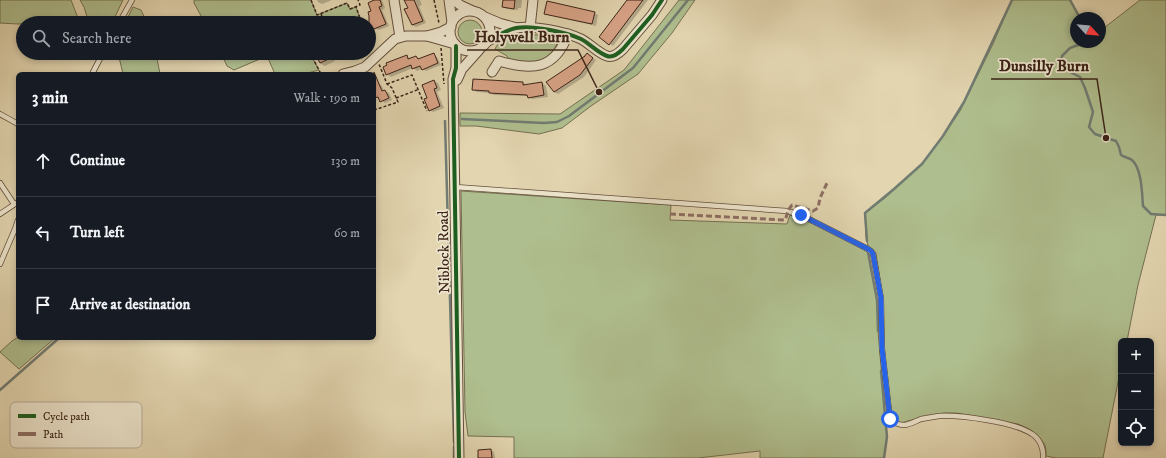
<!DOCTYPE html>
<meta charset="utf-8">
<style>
body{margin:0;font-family:"IM FELL DW Pica",serif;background:#242831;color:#f1f3f6}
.controls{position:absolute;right:12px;bottom:12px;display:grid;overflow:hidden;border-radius:6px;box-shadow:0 2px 6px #0003}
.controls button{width:36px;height:36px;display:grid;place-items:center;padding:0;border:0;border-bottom:1px solid #363941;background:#171b24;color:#f1f3f6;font:20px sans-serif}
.compass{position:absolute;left:1070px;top:12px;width:36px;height:36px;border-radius:50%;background:#171b24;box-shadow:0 2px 6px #0003;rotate:116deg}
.stop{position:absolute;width:12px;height:12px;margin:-9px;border:3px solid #2563eb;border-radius:50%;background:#fff}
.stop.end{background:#2563eb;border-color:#fff;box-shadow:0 1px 4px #0008}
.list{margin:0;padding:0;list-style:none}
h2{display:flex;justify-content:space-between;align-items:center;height:52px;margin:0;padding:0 16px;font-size:17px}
h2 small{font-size:13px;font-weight:400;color:#9ea1a6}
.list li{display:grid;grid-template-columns:26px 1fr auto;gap:12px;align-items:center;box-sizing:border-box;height:72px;padding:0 16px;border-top:1px solid #363941}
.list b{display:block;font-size:15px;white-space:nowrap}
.list em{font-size:13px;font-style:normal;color:#9ea1a6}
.icon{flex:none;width:22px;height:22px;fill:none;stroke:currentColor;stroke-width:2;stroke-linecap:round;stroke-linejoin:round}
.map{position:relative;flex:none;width:1166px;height:458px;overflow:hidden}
.search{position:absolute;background:#171b24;box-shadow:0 2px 6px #0003;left:16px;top:16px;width:360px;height:44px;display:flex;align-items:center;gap:10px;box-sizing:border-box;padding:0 14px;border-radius:22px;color:#9ea1a6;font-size:15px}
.panel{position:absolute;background:#171b24;box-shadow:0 2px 6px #0003;left:16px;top:72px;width:360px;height:268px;border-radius:6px}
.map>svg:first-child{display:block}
</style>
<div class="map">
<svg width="1166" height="458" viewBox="0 0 1166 458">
<rect width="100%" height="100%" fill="#e2d5b0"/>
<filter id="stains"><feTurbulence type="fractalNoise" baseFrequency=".005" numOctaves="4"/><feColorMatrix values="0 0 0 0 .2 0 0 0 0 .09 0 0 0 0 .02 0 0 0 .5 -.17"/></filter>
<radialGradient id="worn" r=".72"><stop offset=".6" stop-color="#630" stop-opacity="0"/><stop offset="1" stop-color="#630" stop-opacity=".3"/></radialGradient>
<g fill="#afbe8e" stroke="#757052">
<polygon points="0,0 71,0 80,23 18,24 0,23"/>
<polygon points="80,0 123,0 112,23 89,23 84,7"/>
<polygon points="194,0 311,0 317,15 347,3 350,9 356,7 361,21 355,23 205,23 194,3"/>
<polygon points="679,0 695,0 672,33 638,74 591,106 562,128 539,134 476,126 460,126 460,113 560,114 624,70"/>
<polygon points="1012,0 1070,0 1080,18 1076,18 1076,42 1100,42 1100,31 1140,0 1166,0 1166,215 1156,215 1138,285 1127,341 1121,341 1121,367 1103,458 1056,458 1046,456 1046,451 1045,445 1040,438 1030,430 1018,424 956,413 944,413 918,418 901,423 893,420 891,414 884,348 882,293 876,253 873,249 868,246 866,237 865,213 885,198 925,161 943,136 960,111 993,44"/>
<polygon points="133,7 141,10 147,23 125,23"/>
<circle cx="470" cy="32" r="12"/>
<path d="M 523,34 L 538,35 L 556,39 L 558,40 C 555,54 541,63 528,63 C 522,63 515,61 509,60 L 507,56 L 495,49 C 502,35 510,37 523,34 Z"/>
<polygon points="118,53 156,53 160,74 123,74"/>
<polygon points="221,53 310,53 319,70 304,74 275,74 267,56 234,70 227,66"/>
<path d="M 461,191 L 671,205 L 670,220 L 787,224 L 790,215 C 818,224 843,238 868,252 L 877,300 L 878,331 L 887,437 L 884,458 L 760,458 L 760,451 L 698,458 L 514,458 L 514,437 L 468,436 L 465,412 Z"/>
<polygon points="18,337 18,338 55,338 19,369 0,352 12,341"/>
</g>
<g fill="#0003">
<polygon points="317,0 332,0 322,4 318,2"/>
<polygon points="372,0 382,0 385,8 382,10 389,26 379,30 375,28 372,11"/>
<polygon points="407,0 420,0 422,5 419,6 426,23 416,27 412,25"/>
<polygon points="504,0 522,0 521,8 518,8 518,10 507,9 503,7"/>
<polygon points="628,0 648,0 613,46 600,37"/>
<polygon points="545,13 594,13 598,15 596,26 549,15"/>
<polygon points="317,53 346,53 334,59 335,61 325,66 321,64"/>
<polygon points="433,54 437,57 441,65 426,71 422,69 417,71 413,68 391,77 387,74 406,56 411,59 416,57 421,59"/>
<polygon points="591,57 596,60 584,77 558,94 554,92"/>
<polygon points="374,79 379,84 382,86 384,91 389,93 392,100 385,103 376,97 374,93"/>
<polygon points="434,81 438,83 441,90 437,92 444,108 433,112 429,110 428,98"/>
<polygon points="523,83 527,85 542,83 546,86 548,97 532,99 528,96 494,95 490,93 477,92 473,90"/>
<polygon points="491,450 494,452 495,458 479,458"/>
</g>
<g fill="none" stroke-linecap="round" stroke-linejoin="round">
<g stroke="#717c72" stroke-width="2.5">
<polyline points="1070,0 1080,18"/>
<path d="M 1086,42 L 1070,48 L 1062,56 L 1060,67 L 1080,77 L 1085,88 L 1093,112 L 1089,127 L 1095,134 L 1116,141 L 1119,147 L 1121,155 C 1124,157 1129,158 1132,160 C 1142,169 1142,194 1143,206 L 1151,214 L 1166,215"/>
<polyline points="462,119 544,123 557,122 569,116 633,68 688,0"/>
<polyline points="445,121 454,442"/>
<polyline points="867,241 865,213 894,189 922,164 943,136 964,102 1012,0"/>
<polyline points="868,252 877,300 878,331"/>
<polyline points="881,371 887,437 884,458"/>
<polyline points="0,390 59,338"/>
<polyline points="454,447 454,458"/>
</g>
</g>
<g fill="#d8a387" stroke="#3b2317">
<polygon points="374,0 380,0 382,6 379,7 386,24 369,31 369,16 368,12 371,11 368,3"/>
<polygon points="404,0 414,0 423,21 412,25 404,9 408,8"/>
<polygon points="503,0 515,0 514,9 502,7"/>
<polygon points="627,0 643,0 609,45 599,37"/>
<polygon points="547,1 595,12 592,24 544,14"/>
<polygon points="315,53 329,53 331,58 320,63"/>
<polygon points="434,53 438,63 422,70 420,66 412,69 411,65 386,75 383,67 387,65 386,63 407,55 408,59 416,56 418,59"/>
<polygon points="587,53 593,58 580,75 554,92 546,82 585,56 584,57"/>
<polygon points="374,72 382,91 385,90 389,98 380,102 378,97 374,98"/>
<polygon points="473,79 523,82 523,85 542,82 544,95 528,98 527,95 489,93 489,91 472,90"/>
<polygon points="434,80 437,88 434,89 440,106 429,111 424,99 427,98 422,85"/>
<polygon points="491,449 492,458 478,458 478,450"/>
</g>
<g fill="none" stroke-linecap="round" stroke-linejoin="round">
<defs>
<g id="lane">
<polyline points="119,23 132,0"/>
<polyline points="92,74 103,53"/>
<polyline points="0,114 18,124"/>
<polyline points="0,183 14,204"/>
<path d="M 455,187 L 787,211 L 801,215 L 868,249 L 873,254 L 881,298 L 882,348 L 890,419 C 894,423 898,425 904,425 C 909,425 916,421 921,419 C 927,418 933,417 939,416 C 960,415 1015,422 1032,434 C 1040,439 1044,449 1043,458"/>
<polyline points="0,214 18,202"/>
<polyline points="0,264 15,229 18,220"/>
</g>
<g id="street">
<polyline points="394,0 400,37"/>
<polyline points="449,0 452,22"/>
<polyline points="454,0 460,5 473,11"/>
<circle cx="470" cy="31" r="20"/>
<polyline points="485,17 499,23 517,28"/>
<polyline points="530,28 533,0"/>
<polyline points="427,36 455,44"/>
<path d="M 488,41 C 497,36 506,30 516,28 C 532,25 566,32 581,39 C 589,43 598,53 607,56 C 613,58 619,53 623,49 L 652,15 L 662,0"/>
<polyline points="456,46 456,68 453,79 459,458"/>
<path d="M 492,72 L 499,61 C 532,71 555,70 568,34"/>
<polyline points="343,74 355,71 365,67 395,39 406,36 427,36 441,32 451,27"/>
<polyline points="457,80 462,69 479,50"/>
</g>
</defs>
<use href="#lane" stroke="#65503d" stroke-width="6"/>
<use href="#street" stroke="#65503d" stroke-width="11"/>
<g stroke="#3b2317" stroke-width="1.5" stroke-dasharray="3 2" stroke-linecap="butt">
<polyline points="311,0 317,15 347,3 350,9 360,5 358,0"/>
<polyline points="434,0 439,23"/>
<polyline points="321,14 325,23"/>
<polyline points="355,23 361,21 356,7"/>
<polyline points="441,48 444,84"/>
<polyline points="310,53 321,74"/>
<polyline points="387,84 412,75 427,111"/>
<polyline points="396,98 417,90"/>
<polyline points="374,110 398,102 392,88 387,84 379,64"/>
</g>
<use href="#lane" stroke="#ece4cc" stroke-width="4.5"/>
<use href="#street" stroke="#ece4cc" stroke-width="9"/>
<path stroke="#8d6e63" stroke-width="3" stroke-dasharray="6 3" stroke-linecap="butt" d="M 670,214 L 785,220 C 788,213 787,211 792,205 L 813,211 L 818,208 L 820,198 L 828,181"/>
<defs>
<g id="cycleway">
<path d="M 488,41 C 497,36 506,30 516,28 C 532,25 566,32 581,39 C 589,43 598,53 607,56 C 613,58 619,53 623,49 L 652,15 L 662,0"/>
<polyline points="456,46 456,68 453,79 459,458"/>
</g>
</defs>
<use href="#cycleway" stroke="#ece4cc" stroke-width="6"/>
<use href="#cycleway" stroke="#1b5e20" stroke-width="4"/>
</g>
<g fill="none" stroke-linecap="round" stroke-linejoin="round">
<polyline stroke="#2563eb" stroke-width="5" points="801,215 868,249 871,251 873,254 881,298 882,348 890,419"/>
</g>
<g text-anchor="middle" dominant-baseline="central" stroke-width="3.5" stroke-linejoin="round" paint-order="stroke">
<g font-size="15" fill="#3b2317" stroke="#ece4cc">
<text transform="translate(444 252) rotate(-91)">Niblock Road</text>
</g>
</g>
<rect x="10" y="402" width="132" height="46" rx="6" fill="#ece4cc" stroke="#b7aa96" stroke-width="1"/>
<rect x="18" y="414" width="18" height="4" fill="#1b5e20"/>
<rect x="18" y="432" width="18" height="4" fill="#8d6e63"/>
<g font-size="11" fill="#3b2317">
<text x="43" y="420">Cycle path</text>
<text x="43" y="438">Path</text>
</g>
<path fill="none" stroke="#3b2317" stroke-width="1.5" d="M599 92L578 50H467M1106 138L1097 79H991"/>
<g fill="#3b2317" stroke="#ece4cc" stroke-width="1.5">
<circle cx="599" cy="92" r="4"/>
<circle cx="1106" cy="138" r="4"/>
</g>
<g font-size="16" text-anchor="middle" font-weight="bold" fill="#3b2317" stroke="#ece4cc" stroke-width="3.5" stroke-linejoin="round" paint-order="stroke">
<text x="522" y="42">Holywell Burn</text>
<text x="1044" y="71">Dunsilly Burn</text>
</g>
<rect width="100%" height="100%" filter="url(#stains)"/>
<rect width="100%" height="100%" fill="url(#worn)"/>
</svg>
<div class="controls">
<button>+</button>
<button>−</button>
<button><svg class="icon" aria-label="locate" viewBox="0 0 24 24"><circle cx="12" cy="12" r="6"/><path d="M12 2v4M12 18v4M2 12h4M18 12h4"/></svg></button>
</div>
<svg class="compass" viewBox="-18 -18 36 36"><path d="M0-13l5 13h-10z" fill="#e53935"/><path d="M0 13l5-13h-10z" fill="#9ea1a6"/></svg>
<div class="stop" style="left:890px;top:419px"></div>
<div class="stop end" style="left:801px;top:215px"></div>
<div class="search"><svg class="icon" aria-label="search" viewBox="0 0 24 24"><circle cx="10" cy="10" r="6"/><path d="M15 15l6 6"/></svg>Search here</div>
<section class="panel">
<h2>3 min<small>Walk · 190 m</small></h2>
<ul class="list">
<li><svg class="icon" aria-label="ahead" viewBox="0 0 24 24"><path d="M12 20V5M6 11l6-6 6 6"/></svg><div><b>Continue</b></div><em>130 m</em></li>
<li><svg class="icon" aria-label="left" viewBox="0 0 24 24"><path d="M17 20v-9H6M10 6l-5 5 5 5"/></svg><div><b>Turn left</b></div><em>60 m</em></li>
<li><svg class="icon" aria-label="arrive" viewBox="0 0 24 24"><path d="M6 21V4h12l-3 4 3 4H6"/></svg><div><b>Arrive at destination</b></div></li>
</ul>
</section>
</div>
